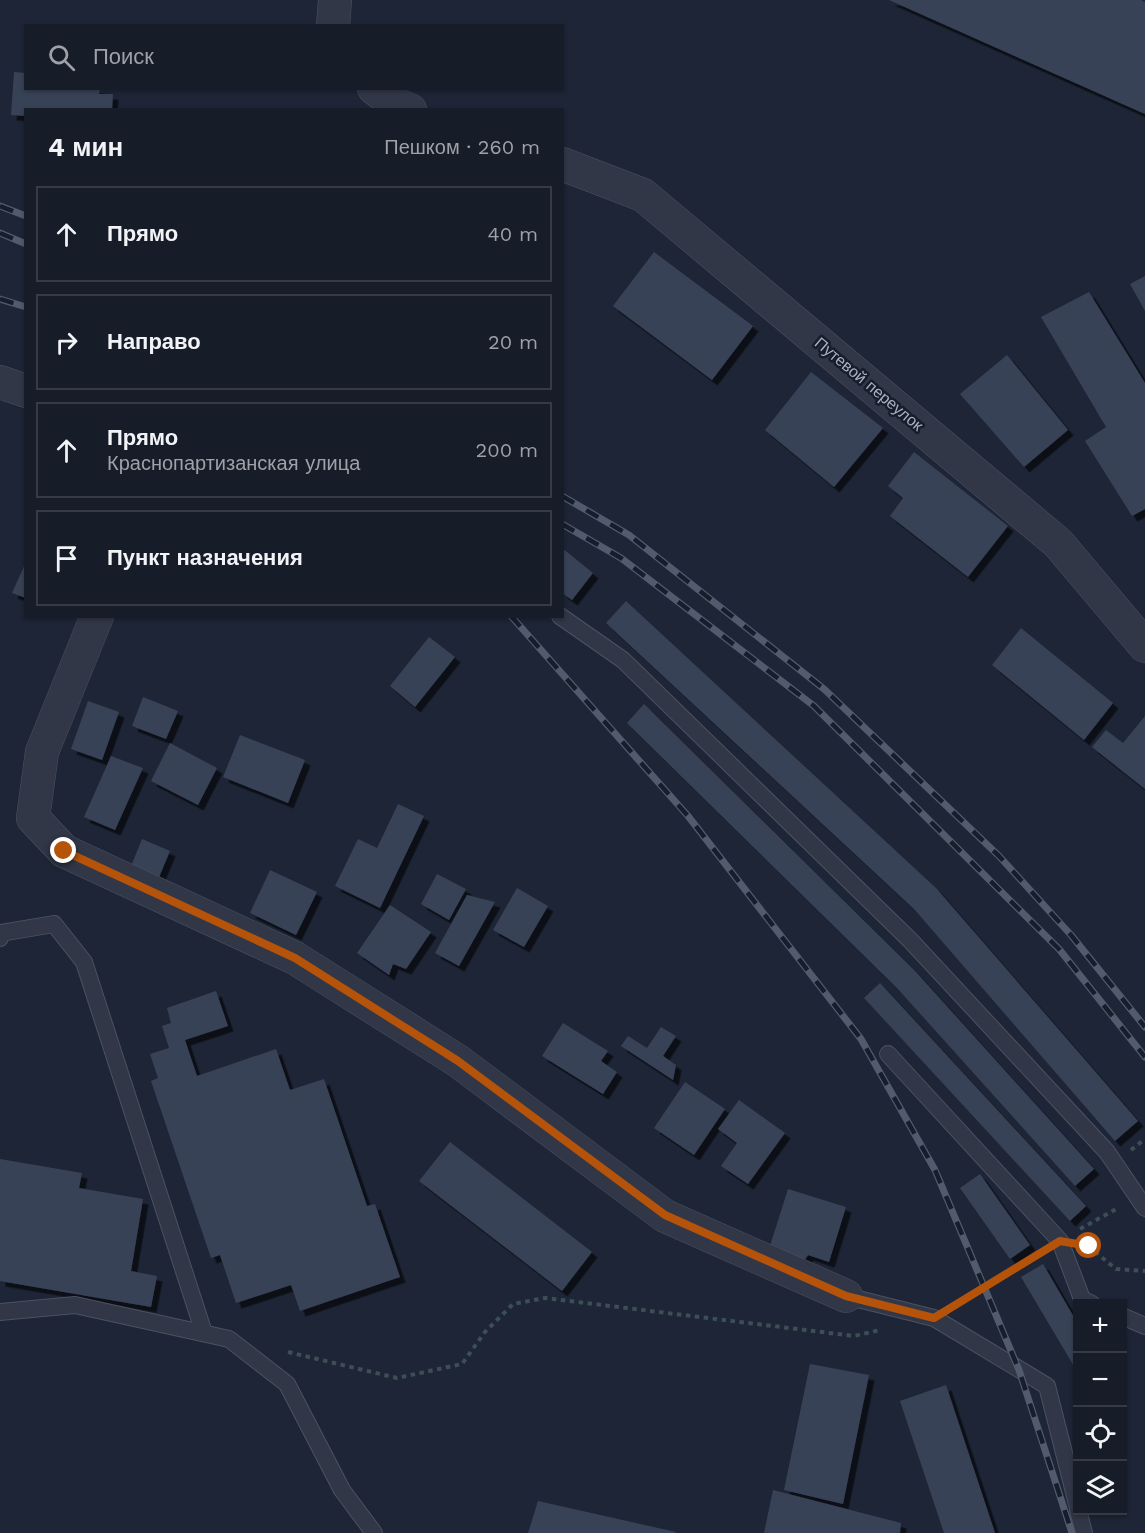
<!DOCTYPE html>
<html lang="ru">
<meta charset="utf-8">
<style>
body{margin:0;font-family:"Work Sans",sans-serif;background:#232934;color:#f1f3f6}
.controls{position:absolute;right:18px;bottom:18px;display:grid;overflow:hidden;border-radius:0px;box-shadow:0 2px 4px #0004}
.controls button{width:54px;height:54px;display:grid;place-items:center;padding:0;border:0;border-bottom:2px solid #353a45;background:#161c28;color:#f1f3f6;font:30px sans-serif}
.stop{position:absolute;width:18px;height:18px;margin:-14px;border:4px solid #b45309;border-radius:50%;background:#fff}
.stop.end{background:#b45309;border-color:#fff;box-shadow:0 2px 6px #0008}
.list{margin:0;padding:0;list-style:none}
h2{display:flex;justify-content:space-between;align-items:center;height:78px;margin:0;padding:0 24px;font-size:26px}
h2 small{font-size:20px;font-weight:400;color:#9ea1a8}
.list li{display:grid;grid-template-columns:39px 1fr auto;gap:18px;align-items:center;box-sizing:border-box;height:96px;margin:0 12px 12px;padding:0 12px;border:2px solid #353a45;border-radius:0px}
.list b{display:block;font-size:22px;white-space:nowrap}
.list p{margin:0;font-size:20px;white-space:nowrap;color:#9ea1a8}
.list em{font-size:20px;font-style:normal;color:#9ea1a8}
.icon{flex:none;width:33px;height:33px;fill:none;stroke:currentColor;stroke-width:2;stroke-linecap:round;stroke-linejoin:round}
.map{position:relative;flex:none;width:1145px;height:1533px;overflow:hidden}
.search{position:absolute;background:#161c28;box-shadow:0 2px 4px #0004;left:24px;top:24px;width:540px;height:66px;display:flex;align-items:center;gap:15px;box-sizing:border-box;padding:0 21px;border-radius:0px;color:#9ea1a8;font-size:22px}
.panel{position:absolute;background:#161c28;box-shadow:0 2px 4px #0004;left:24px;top:108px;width:540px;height:510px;border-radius:0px}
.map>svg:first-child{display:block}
</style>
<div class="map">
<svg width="1145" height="1533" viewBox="0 0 1145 1533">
<defs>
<filter id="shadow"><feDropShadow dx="5.5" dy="5.5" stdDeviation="0" flood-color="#0009"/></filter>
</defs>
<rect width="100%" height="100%" fill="#1d2536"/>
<g fill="#394257" filter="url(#shadow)">
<polygon points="889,0 1141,0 1145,2 1145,114"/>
<polygon points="14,72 26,73 26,88 100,88 99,94 113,94 112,110 26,110 26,116 11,115"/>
<polygon points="654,252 753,326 712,380 613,306"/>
<polygon points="1145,276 1145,311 1130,284"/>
<polygon points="1089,292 1145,383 1145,509 1132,516 1085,441 1106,427 1041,317"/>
<polygon points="1007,355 1068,430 1024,467 960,394"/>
<polygon points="811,372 883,428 834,487 765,430"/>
<polygon points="914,452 1008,526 968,577 890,516 903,498 888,486"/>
<polygon points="562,548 593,573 572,600 562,593"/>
<polygon points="26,562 26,598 12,593"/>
<polygon points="626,601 936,888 1138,1121 1115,1141 914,909 606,623"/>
<polygon points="1021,628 1113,703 1084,740 992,665"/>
<polygon points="429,637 455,657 415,707 390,686"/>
<polygon points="143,697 178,711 166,739 132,726"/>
<polygon points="88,701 119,712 102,760 71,749"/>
<polygon points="644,704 915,971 1094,1169 1075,1186 897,988 627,723"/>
<polygon points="1145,716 1145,789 1092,747 1106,730 1123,743"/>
<polygon points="240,735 305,760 288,803 223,777"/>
<polygon points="170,743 217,768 198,805 151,781"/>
<polygon points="111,756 143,768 115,830 84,817"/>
<polygon points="398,804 424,816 380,908 335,886 358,839 377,848"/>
<polygon points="142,839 170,851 157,882 129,871"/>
<polygon points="270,870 317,892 296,935 250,913"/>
<polygon points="437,874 466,889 449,920 421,904"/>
<polygon points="517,888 548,906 524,947 493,930"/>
<polygon points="467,895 495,902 459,966 435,953"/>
<polygon points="390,905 431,932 406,969 393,964 389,975 357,953"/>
<polygon points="880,983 1086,1206 1070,1221 864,998"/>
<polygon points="216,991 228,1026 185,1040 197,1076 276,1049 290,1090 324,1079 367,1206 375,1204 400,1277 300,1311 291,1285 236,1303 220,1255 211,1258 151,1081 158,1078 150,1054 169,1048 162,1026 171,1023 167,1008"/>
<polygon points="563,1023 608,1051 601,1061 617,1072 603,1094 542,1056"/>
<polygon points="661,1027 676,1036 663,1056 676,1065 673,1080 621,1046 628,1036 647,1048"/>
<polygon points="685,1082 725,1109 694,1155 654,1128"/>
<polygon points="739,1100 785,1133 748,1184 721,1166 737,1143 718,1129"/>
<polygon points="450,1142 592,1252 562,1291 419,1181"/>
<polygon points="0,1159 82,1173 79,1188 143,1199 131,1271 157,1276 151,1307 0,1281"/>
<polygon points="980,1174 1030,1245 1010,1259 960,1188"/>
<polygon points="788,1189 846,1207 829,1262 808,1255 802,1264 770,1246"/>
<polygon points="1043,1264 1078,1324 1078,1373 1021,1277"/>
<polygon points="810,1364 869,1375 843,1504 784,1490"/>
<polygon points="946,1385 995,1533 944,1533 900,1401"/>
<polygon points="773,1490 901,1523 900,1533 764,1533"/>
<polygon points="538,1501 676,1532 675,1533 528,1533"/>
</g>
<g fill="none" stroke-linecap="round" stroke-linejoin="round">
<defs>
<g id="service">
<polyline points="560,616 623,660 910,940 1107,1152 1145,1208"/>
<polyline points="0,938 1,933 54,924 84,962 204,1333"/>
<polyline points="888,1054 1060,1241 1082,1299 1092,1304"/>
<polyline points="846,1296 934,1318 1047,1386 1078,1508"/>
<polyline points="0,1312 75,1305 229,1339 287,1384 342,1490 374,1533"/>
<polyline points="1122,1316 1145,1326"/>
<polyline points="1078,1510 1084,1533"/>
</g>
<g id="minor">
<polyline points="333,26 335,0"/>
<polyline points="374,88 397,105 410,110"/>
<polyline points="562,164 643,195 1058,543 1145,646"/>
<polyline points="0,382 26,391"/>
<polyline points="97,616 42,752 33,818 64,851 295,958 458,1061 665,1216 846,1296"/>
</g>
</defs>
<use href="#service" stroke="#4b5262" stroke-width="18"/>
<use href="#minor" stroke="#4b5262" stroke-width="34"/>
<g stroke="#3c4f55" stroke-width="4" stroke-dasharray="4.5 4.5" stroke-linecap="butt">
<polyline points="1131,1150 1145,1139"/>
<polyline points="1080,1229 1118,1208"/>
<polyline points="1088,1246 1116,1269 1145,1271"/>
<polyline points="957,1304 1041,1253"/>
<polyline points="288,1352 397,1378 462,1364 485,1332 513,1304 545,1298 854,1336 880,1330"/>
</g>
<use href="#service" stroke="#313747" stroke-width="16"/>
<use href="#minor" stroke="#313747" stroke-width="33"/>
<defs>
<g id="rail">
<polyline points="0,206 26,216"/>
<polyline points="0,233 26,244"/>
<polyline points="0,299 26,307"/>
<polyline points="562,496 629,535 824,689 999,856 1071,935 1145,1027"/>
<polyline points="562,524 621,558 814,706 1059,949 1145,1057"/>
<polyline points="511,616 688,816 861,1039 935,1170 1019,1370 1072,1533"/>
</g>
</defs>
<use href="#rail" stroke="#525b6e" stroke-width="7"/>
<use href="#rail" stroke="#161d2b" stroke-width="4.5" stroke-dasharray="14" stroke-linecap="butt"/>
</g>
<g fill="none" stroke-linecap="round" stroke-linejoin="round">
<polyline stroke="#b45309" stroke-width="8" points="64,851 295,958 458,1061 665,1215 846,1296 934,1318 1060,1241 1089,1246"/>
</g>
<g text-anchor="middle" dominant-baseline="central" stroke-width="5" stroke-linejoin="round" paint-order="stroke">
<g font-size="16" fill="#aab1c4" stroke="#161d2b">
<text transform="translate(869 384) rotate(40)">Путевой переулок</text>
</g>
</g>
</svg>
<div class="controls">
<button>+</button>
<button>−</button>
<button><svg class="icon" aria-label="locate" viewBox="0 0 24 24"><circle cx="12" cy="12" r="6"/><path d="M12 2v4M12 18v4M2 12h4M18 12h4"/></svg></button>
<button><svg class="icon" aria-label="layers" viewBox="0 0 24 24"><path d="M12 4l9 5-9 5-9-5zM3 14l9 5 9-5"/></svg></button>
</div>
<div class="stop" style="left:1089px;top:1246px"></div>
<div class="stop end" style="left:64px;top:851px"></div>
<div class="search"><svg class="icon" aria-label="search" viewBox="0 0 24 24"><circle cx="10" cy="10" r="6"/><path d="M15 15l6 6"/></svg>Поиск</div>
<section class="panel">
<h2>4 мин<small>Пешком · 260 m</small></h2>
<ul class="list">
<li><svg class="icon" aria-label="ahead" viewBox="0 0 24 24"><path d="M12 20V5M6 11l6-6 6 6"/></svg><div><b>Прямо</b></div><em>40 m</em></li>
<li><svg class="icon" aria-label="right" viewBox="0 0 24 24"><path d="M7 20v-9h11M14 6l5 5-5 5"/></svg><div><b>Направо</b></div><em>20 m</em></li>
<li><svg class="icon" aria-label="ahead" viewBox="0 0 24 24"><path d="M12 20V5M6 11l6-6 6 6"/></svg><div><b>Прямо</b><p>Краснопартизанская улица</p></div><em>200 m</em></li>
<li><svg class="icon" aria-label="arrive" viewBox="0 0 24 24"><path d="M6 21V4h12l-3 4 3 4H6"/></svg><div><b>Пункт назначения</b></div></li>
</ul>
</section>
</div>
